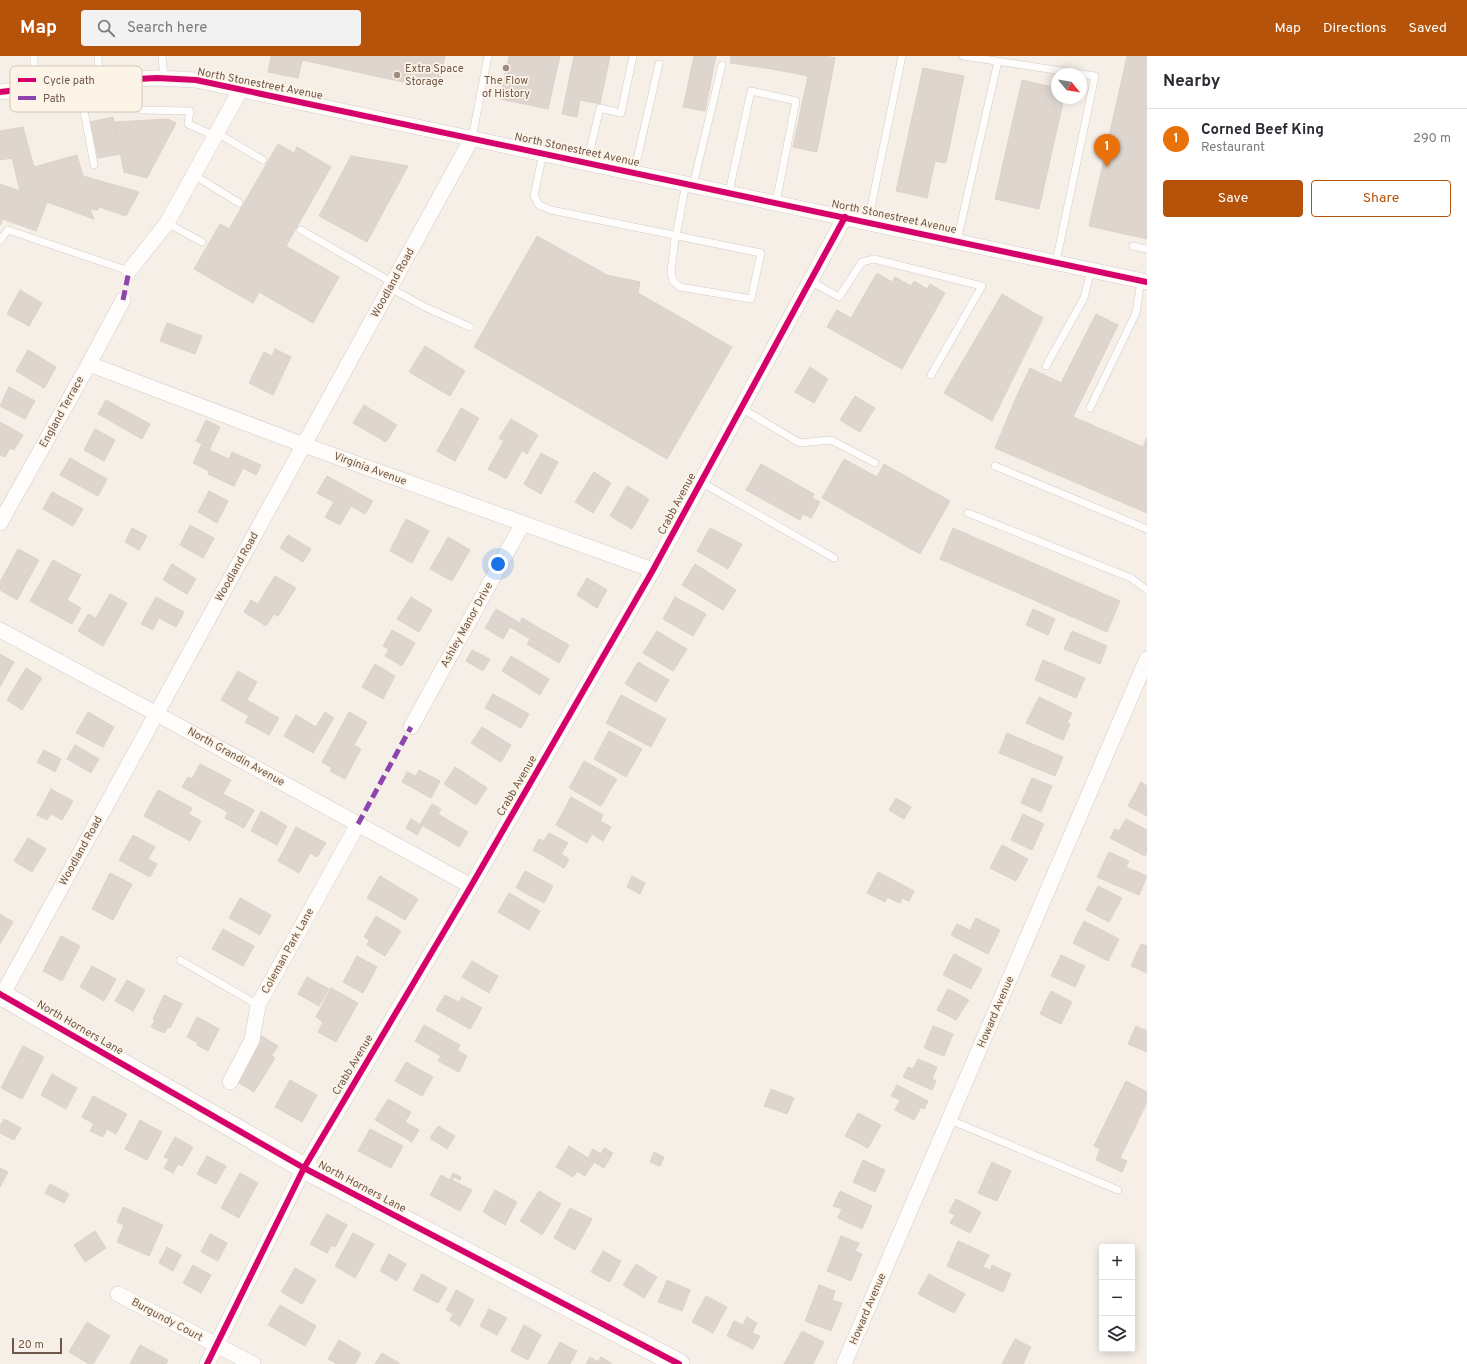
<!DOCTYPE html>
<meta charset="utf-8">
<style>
body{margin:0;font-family:Overpass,sans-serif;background:#f2f2f3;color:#2b2b33}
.controls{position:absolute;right:12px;bottom:12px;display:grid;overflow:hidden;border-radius:4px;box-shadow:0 2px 10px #0003}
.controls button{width:36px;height:36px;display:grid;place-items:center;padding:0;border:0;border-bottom:1px solid #e1e1e2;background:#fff;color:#2b2b33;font:20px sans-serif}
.compass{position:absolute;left:1051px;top:12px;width:36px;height:36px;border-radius:50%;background:#fff;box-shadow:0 2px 10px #0003;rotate:120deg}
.scale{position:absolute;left:12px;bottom:10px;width:50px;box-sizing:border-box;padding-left:4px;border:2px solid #6f574b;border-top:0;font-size:11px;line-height:14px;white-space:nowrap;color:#6f574b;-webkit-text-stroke:3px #fdf4e8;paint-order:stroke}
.you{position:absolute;left:498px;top:508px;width:14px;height:14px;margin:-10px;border:3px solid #fff;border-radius:50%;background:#1a73e8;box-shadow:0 0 0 6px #1a73e833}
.badge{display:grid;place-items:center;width:26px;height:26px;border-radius:50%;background:#b45309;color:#fff;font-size:13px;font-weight:700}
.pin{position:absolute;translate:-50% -33px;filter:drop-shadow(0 1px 2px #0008)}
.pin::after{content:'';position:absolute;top:21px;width:14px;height:12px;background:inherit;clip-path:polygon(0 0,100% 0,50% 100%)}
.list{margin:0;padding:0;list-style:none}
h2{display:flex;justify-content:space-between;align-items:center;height:52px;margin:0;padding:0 16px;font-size:17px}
h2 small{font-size:13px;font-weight:400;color:#7c7c81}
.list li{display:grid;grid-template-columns:26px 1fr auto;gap:12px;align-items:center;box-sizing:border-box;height:60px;padding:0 16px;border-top:1px solid #e1e1e2}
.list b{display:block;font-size:15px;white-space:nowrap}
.list p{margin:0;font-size:13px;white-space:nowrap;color:#7c7c81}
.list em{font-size:13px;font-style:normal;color:#7c7c81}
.actions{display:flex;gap:8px;padding:12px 16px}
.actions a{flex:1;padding:9px 0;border:1px solid #b45309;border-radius:4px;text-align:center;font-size:14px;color:#b45309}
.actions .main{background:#b45309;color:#fff}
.icon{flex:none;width:22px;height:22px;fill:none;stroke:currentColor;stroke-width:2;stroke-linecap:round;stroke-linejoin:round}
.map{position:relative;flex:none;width:1147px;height:1308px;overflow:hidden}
header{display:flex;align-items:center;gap:24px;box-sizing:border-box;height:56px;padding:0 20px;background:#b45309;color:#fff}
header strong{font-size:19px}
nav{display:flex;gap:22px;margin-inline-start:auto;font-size:14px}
.search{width:280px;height:36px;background:#f2f2f3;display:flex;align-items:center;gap:10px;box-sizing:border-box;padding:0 14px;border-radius:4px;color:#7c7c81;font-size:15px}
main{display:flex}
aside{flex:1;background:#fff}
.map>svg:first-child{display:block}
</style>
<header>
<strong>Map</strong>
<div class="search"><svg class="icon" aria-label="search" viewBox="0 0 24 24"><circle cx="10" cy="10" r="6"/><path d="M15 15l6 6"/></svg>Search here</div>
<nav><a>Map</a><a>Directions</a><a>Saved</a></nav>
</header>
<main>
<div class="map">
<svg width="1147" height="1308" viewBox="0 0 1147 1308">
<rect width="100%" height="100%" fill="#f5efe8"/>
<g fill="#ded5ce" stroke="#ddd2cb">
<polygon points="271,0 303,0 298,22 268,16"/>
<polygon points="303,0 418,0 412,28 302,4"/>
<polygon points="418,0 445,0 440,25 414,20"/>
<polygon points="509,0 560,0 548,53 500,43"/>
<polygon points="574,0 610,0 600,48 580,44 577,61 562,58"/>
<polygon points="694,0 716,0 705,55 683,51"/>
<polygon points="731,0 825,0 835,2 817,96 793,91 808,20 772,13 730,7"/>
<polygon points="1127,0 1147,0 1147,183 1089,170"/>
<polygon points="923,12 964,20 946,107 935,105 927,142 896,135"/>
<polygon points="1022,24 1057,32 1057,42 1064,42 1039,153 995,143"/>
<polygon points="113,61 121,98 98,102 90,66"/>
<polygon points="168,63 176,67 147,122 124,116 114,66"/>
<polygon points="23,71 34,111 77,99 83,120 139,136 126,160 99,151 98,154 90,153 94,163 47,146 36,175 3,163 0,169 0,128 20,135 12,102 0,104 0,75"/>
<polygon points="278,88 294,97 297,91 331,111 286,190 339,221 313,267 259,236 253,247 194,213 220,168 229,173"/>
<polygon points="351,100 408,110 367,186 319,160"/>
<polygon points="537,180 607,219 640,226 638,237 732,291 667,403 474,291"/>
<polygon points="877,217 892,226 895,221 911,230 914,225 927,233 930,228 945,237 902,313 827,271 837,254 851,262"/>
<polygon points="20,234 42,247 29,270 7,258"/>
<polygon points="1002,238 1043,262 992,365 944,337"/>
<polygon points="1096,258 1118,269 1073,361 1018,337 1030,312 1061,327"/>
<polygon points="167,267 202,280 195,298 160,285"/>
<polygon points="425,290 465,315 450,340 409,316"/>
<polygon points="275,293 291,301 273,339 249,327 264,296 272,300"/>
<polygon points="28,294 56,311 44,332 16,315"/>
<polygon points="810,311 828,323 814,347 795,336"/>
<polygon points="9,331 35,345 25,363 0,350"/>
<polygon points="1018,337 1143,391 1147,381 1147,457 995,392"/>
<polygon points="855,340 875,352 860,376 840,364"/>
<polygon points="106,344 150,368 142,383 98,358"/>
<polygon points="364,349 397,369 386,386 353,367"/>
<polygon points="461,352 479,362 455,405 437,395"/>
<polygon points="511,363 538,379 527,398 522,395 506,423 488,413 504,385 499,382"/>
<polygon points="206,364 220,371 209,394 229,403 232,396 261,409 256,419 243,412 234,430 208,418 209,415 193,407 202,388 196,385"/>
<polygon points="0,366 23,379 14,394 10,392 5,401 0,399"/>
<polygon points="95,373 115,384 104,405 84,394"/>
<polygon points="541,397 558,406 541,438 524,428"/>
<polygon points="70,402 107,423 98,440 60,419"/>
<polygon points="844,403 877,421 884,408 950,445 920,498 822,442"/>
<polygon points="761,408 814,438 812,442 820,446 811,462 803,458 800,464 746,434"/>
<polygon points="594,416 611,427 593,457 575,446"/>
<polygon points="327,420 373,445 365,458 351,450 340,469 325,461 334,446 317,437"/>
<polygon points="627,430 649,443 632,473 610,460"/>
<polygon points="209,435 228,445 217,467 198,456"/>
<polygon points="52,436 83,453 73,470 43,453"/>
<polygon points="406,463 429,475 412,507 390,495"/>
<polygon points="190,469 214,482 203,502 180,489"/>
<polygon points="132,472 147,480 139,494 125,486"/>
<polygon points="710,472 742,488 728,513 697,495"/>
<polygon points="953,472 1120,545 1107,576 940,503"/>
<polygon points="288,479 311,493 303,506 280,492"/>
<polygon points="448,481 470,494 452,525 430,513"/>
<polygon points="18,493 39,504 17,544 0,534 0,526"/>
<polygon points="53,504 81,519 67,544 81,552 72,568 30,545"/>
<polygon points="172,508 196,523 187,538 163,524"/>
<polygon points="695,508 736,534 723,554 682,529"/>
<polygon points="275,520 296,532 278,560 274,558 266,570 244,556 251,544 258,548"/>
<polygon points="587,522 607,534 597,552 577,539"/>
<polygon points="110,538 127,547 103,590 78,575 88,558 96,562"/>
<polygon points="156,541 184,556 176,571 159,562 153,574 141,568"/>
<polygon points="411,541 432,554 419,576 397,563"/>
<polygon points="675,541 706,558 693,580 663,563"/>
<polygon points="496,553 520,567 522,562 569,589 559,607 527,588 530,583 510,571 503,583 485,572"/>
<polygon points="1033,553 1055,563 1048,579 1026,569"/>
<polygon points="392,574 415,587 402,610 385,600 389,593 383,590"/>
<polygon points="657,575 687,593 673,615 643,597"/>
<polygon points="1072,575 1107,590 1100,608 1064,593"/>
<polygon points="472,594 490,603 483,615 466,605"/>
<polygon points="0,598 14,606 0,631"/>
<polygon points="511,600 549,623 540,639 502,615"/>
<polygon points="1043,604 1085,622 1076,642 1035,624"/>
<polygon points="638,606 669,624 656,646 625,628"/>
<polygon points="375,608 395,620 383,643 362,631"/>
<polygon points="26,612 42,622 22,654 7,644"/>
<polygon points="238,615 257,626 247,644 279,662 269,679 245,666 249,660 221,644"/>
<polygon points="493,638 529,658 521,672 485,652"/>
<polygon points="621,639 666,663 651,691 606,667"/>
<polygon points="1039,641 1072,657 1067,667 1070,668 1063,684 1026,667"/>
<polygon points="88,656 114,671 103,691 76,677"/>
<polygon points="325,656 334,662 313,697 284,680 296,659 316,671"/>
<polygon points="349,656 367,666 354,689 361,693 345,723 330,715 332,712 322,706"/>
<polygon points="482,671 511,689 501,706 471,687"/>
<polygon points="609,675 642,693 626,721 594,703"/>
<polygon points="1007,677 1063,701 1055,720 999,697"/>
<polygon points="75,689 99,703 91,717 67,703"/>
<polygon points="44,694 61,703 55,716 37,706"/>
<polygon points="584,705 617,723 601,750 569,732"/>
<polygon points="200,708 231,724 223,738 254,754 244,772 225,762 228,756 182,731 188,721 192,723"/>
<polygon points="455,711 487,732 476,749 444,728"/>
<polygon points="419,714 440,725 431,742 402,726 407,716 416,720"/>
<polygon points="1032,722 1052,730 1041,756 1021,747"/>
<polygon points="1141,726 1147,730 1147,760 1128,750"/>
<polygon points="51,733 73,745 62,764 51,758 47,764 37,759"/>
<polygon points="158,734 192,752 189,758 201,765 190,785 144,760"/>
<polygon points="571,741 603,759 600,765 611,771 603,785 592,778 587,787 556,769"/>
<polygon points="896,742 911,751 904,763 889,754"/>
<polygon points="432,748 441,753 438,758 468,776 459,791 420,768"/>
<polygon points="261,755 287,770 277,789 251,775"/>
<polygon points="1023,758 1044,768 1032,794 1011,784"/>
<polygon points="411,763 422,770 417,779 406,772"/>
<polygon points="1126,763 1147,774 1147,796 1145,800 1110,782 1115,773 1119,775"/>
<polygon points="296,771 326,787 317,801 310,797 299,817 278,805"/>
<polygon points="549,777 568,787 561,798 569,803 564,812 533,794 539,783 544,785"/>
<polygon points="133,779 155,791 148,803 157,808 150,821 119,804"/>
<polygon points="28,782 46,793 32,816 14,805"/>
<polygon points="1002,789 1028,803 1016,825 990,812"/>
<polygon points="1109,796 1129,805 1126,811 1147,820 1139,839 1097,821"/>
<polygon points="525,815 553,830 544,847 516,832"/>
<polygon points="878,816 914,835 909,845 902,842 900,847 887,841 885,846 867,837"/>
<polygon points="110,817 132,828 113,864 92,853"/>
<polygon points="380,820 418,843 405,864 367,842"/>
<polygon points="632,820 645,827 640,838 627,831"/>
<polygon points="1098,830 1122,842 1109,866 1086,854"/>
<polygon points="509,837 540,855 529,874 498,856"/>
<polygon points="240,842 271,859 260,879 229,862"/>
<polygon points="0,858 13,866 0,888"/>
<polygon points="376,860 401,875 385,900 367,889 369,884 364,881"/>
<polygon points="976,862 1000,874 988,898 951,879 957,868 970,874"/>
<polygon points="1084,865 1119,883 1108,905 1073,887"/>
<polygon points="223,873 254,890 243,910 212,893"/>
<polygon points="61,880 80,890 62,925 43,915"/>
<polygon points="1141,888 1147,890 1147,917 1131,910"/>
<polygon points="954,898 982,913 971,933 943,919"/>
<polygon points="1061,899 1085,910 1075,931 1051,920"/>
<polygon points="357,900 377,911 363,937 343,926"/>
<polygon points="472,905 498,920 489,937 462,921"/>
<polygon points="92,910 116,923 104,945 80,931"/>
<polygon points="307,921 329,933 319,950 298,938"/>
<polygon points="127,924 145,934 133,955 115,945"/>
<polygon points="331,932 358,947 336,986 318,976 323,966 316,961"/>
<polygon points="948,933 969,944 956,964 937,954"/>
<polygon points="1051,935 1072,946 1061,968 1040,958"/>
<polygon points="164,939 182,948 170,972 168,971 164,977 151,971 155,964 153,963"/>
<polygon points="445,939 459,946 462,941 482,952 470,973 436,954"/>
<polygon points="197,961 219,973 208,995 197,989 198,987 187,981"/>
<polygon points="424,969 460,989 457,994 467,1000 459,1016 438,1005 441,1000 415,985"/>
<polygon points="933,970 953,978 944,1000 924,992"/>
<polygon points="1136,970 1147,975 1147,996 1128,988"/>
<polygon points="260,979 278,990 272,999 254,988"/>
<polygon points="23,990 44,1001 22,1043 1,1032"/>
<polygon points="258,991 275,1002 254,1036 237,1026"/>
<polygon points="918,1003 937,1011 932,1023 936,1025 932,1034 903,1021 908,1011 913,1013"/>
<polygon points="406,1006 433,1021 422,1040 395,1025"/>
<polygon points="52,1018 77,1032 66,1053 41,1039"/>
<polygon points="290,1024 317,1039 302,1066 275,1051"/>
<polygon points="1126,1025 1147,1036 1147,1046 1120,1102 1127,1105 1122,1116 1096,1104 1100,1093 1094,1090"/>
<polygon points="897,1029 928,1045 924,1053 921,1051 914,1064 895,1054 900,1044 891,1040"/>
<polygon points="771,1033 794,1042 787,1058 764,1050"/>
<polygon points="93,1040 127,1058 116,1078 107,1073 103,1081 90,1075 94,1068 82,1061"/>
<polygon points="388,1043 411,1056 405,1066 419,1074 412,1086 375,1064"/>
<polygon points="858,1057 881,1069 868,1092 845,1080"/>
<polygon points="4,1063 21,1072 14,1084 0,1077 0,1070"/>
<polygon points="140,1064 162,1076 147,1104 125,1093"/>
<polygon points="438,1070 455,1080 447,1093 430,1082"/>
<polygon points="370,1073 403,1090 391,1112 358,1095"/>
<polygon points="175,1081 193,1091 182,1110 178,1108 173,1117 164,1112 169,1103 164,1101"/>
<polygon points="569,1090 588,1102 593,1093 601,1098 604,1092 613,1097 604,1112 594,1106 585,1120 577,1115 573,1121 556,1111"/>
<polygon points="654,1096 664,1101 660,1110 650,1106"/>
<polygon points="207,1100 226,1110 216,1128 197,1118"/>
<polygon points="863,1104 885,1114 875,1136 853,1126"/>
<polygon points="992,1106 1011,1115 997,1145 978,1137"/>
<polygon points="0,1112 8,1116 0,1131"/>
<polygon points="240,1117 258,1127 239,1162 221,1152"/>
<polygon points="453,1117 461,1121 460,1124 454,1121 452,1124 472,1134 460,1155 430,1139 441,1119 450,1124"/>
<polygon points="50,1128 69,1138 64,1147 45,1137"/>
<polygon points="495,1134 517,1146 505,1169 483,1156"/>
<polygon points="539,1135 561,1148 542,1179 520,1165"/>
<polygon points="840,1135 872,1150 862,1173 838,1162 842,1153 833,1150"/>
<polygon points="956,1143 981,1156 970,1177 950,1167 955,1159 949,1156"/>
<polygon points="123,1151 163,1169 149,1200 117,1186 124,1169 117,1166"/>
<polygon points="570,1152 592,1163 575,1194 554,1182"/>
<polygon points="327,1158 347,1169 335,1191 332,1189 327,1197 310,1188"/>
<polygon points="95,1175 106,1192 85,1206 74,1189"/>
<polygon points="353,1177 374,1188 355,1222 335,1210"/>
<polygon points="210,1178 227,1187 218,1205 201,1196"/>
<polygon points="841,1180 859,1187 855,1195 862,1198 851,1225 827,1215"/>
<polygon points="958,1185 989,1199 983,1211 990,1214 992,1209 1011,1218 1003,1236 947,1210"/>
<polygon points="167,1191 181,1199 173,1215 159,1207"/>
<polygon points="603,1195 621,1205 610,1226 591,1216"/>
<polygon points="389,1198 406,1208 397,1225 380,1215"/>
<polygon points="636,1208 657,1221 644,1242 623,1229"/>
<polygon points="193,1209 211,1219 201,1237 183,1227"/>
<polygon points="295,1212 316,1224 302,1248 281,1236"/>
<polygon points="422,1218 447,1232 438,1247 413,1234"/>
<polygon points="929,1218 965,1238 954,1257 918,1238"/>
<polygon points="667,1224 690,1234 682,1255 658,1246"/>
<polygon points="819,1229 835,1235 832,1244 842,1247 831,1275 805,1265"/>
<polygon points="456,1234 474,1244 460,1270 450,1264 453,1258 446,1254"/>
<polygon points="706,1240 727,1251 713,1277 692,1266"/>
<polygon points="280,1249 316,1270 305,1290 268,1269"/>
<polygon points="489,1253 507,1262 497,1279 480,1270"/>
<polygon points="747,1261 757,1267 752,1277 760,1280 753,1293 727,1280 734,1265 743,1269"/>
<polygon points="87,1266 110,1280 93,1308 89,1308 69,1296"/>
<polygon points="524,1269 541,1279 528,1304 511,1295"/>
<polygon points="802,1275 824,1286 813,1308 784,1308"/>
<polygon points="1015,1283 1031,1291 1023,1308 1002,1308"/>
<polygon points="339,1284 361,1297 355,1308 337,1308 328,1303"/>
<polygon points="560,1286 577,1295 570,1308 548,1308"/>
<polygon points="140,1289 168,1304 166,1308 130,1308"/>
<polygon points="382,1297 399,1307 399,1308 375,1308"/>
<polygon points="590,1301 598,1306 601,1301 611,1307 611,1308 586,1308"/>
</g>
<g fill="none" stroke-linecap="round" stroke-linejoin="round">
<defs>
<g id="lane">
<polyline points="34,0 34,10 40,31"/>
<polyline points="98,0 99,25"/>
<polyline points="162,0 164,23"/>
<polyline points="963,0 1095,20 1056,206"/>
<polyline points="79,27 94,109"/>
<polyline points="142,54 190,55 188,68 215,80"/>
<polyline points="217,77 263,104"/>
<polyline points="472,82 488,0"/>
<polyline points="543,97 534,140 539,149 551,154 761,197 751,243 680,231 673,225 671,216 675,183 676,180 686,127"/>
<polyline points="587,107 600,52 621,57 633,0"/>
<polyline points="634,116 659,8"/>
<polyline points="194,119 239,147"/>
<polyline points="693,129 722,9"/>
<polyline points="729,136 751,35 796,45 776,146"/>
<polyline points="868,166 902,0"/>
<polyline points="167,167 202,186"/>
<polyline points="301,174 393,227"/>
<polyline points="0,184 8,174 129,215"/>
<polyline points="957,185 998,5"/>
<polyline points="1133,190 1147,193"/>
<polyline points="810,225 839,241 862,206 874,203 982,230 931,319"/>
<polyline points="390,232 427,252 470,271"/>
<polyline points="1046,310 1084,242 1091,214"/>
<polyline points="741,352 800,387 831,384 875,407"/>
<polyline points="1090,352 1136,257 1141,225"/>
<polyline points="995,410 1147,473"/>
<polyline points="701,426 834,502"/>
<polyline points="968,457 1131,522 1147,534"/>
<polyline points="180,904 258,949"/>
<polyline points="950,1064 1118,1134"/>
</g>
<g id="street">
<polyline points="0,36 93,25 157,22 196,24 1147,226"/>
<polyline points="129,215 167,167 241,33"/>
<polyline points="89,308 304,389 653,514"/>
<polyline points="0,467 89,308 123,244"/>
<polyline points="0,574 157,658 471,830"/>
<polyline points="411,671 523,467"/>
<polyline points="0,943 472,82"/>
<polyline points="230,1026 252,984 258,949 358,768"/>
<polyline points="118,1238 253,1308"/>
<polyline points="207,1308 304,1112 471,830 653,514 845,161"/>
<polyline points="844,1308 1147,603"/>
</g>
<polyline id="secondary" points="0,938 304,1112 679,1308"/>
</defs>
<use href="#lane" stroke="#d3ccc6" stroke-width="8"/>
<use href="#street" stroke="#d3ccc6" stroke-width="16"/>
<use href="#secondary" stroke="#d4ccc4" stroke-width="22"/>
<use href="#lane" stroke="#fefdfc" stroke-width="7"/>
<use href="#street" stroke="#fefdfc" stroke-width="15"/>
<use href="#secondary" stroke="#fefdfc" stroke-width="21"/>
<g stroke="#8e44ad" stroke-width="5" stroke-dasharray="10 5" stroke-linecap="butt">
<polyline points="123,244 129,215"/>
<polyline points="358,768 411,671"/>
</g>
<defs>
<g id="cycleway">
<polyline points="0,36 93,25 157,22 196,24 1147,226"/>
<polyline points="0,938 304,1112 679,1308"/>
<polyline points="207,1308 304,1112 471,830 653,514 845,161"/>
</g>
</defs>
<use href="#cycleway" stroke="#fdf4e8" stroke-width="8"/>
<use href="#cycleway" stroke="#d6006c" stroke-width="6"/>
</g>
<g fill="#9e8c82" stroke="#fdf4e8" stroke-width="1.5">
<circle cx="506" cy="12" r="4"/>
<circle cx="397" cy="19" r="4"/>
</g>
<g text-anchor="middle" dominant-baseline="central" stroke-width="3.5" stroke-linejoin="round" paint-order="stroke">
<g font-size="11" fill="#6f574b" stroke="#fdf4e8" text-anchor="start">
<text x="405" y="13">Extra Space<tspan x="405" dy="13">Storage</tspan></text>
<text x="506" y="25" text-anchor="middle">The Flow<tspan x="506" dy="13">of History</tspan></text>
</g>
<g font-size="11" fill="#6f574b" stroke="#fdf4e8">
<text transform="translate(260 28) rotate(11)">North Stonestreet Avenue</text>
<text transform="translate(577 94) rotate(12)">North Stonestreet Avenue</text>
<text transform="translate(894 161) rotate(12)">North Stonestreet Avenue</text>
<text transform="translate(393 227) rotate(-61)">Woodland Road</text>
<text transform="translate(62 356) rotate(-61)">England Terrace</text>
<text transform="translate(370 413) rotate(20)">Virginia Avenue</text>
<text transform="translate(677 448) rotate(-62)">Crabb Avenue</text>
<text transform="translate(237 511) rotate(-61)">Woodland Road</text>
<text transform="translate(467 569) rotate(-61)">Ashley Manor Drive</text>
<text transform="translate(236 701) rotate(29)">North Grandin Avenue</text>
<text transform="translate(517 730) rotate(-60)">Crabb Avenue</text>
<text transform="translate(81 795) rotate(-61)">Woodland Road</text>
<text transform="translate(288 895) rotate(-61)">Coleman Park Lane</text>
<text transform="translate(996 956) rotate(-67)">Howard Avenue</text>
<text transform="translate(80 972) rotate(30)">North Horners Lane</text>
<text transform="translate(353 1009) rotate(-59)">Crabb Avenue</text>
<text transform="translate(362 1131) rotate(28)">North Horners Lane</text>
<text transform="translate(868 1253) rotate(-67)">Howard Avenue</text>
<text transform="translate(167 1264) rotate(28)">Burgundy Court</text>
</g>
</g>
<rect x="10" y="10" width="132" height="46" rx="6" fill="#fdf4e8" stroke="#d2c5b9" stroke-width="1"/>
<rect x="18" y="22" width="18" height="4" fill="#d6006c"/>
<rect x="18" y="40" width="18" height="4" fill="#8e44ad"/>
<g font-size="11" fill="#6f574b">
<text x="43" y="28">Cycle path</text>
<text x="43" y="46">Path</text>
</g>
</svg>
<div class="controls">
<button>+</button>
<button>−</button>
<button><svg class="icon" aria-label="layers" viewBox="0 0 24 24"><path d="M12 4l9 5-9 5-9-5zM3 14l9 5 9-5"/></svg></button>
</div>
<svg class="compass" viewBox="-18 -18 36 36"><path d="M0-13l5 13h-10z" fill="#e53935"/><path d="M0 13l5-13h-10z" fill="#7c7c81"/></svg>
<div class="scale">20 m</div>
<div class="you"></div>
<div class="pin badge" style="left:1107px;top:111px;background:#e8710a">1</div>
</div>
<aside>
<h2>Nearby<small></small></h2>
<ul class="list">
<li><span class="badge" style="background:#e8710a">1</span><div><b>Corned Beef King</b><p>Restaurant</p></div><em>290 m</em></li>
</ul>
<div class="actions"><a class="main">Save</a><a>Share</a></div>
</aside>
</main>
